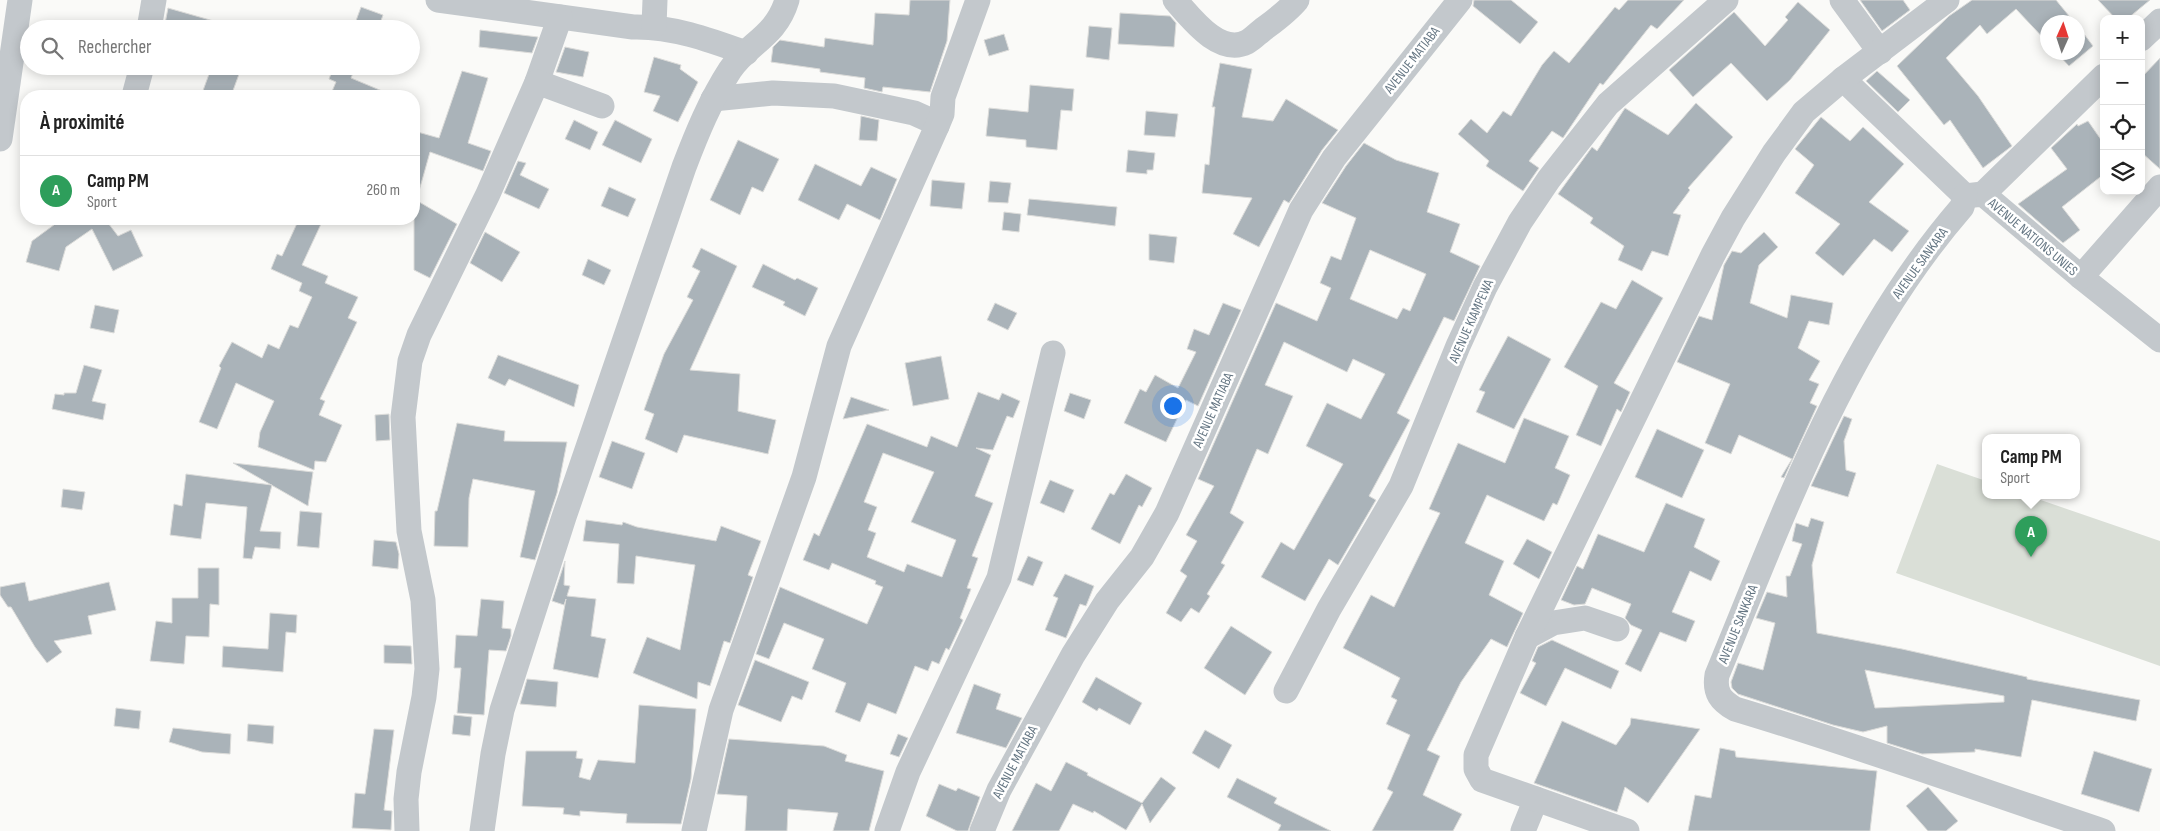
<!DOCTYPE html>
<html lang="fr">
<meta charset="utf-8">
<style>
body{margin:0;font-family:"Sofia Sans Condensed",sans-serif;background:#f6f6f6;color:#222}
.controls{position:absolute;right:15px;top:15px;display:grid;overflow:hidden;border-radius:10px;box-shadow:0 2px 12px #0003}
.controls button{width:45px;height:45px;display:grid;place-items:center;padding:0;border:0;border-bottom:1px solid #e0e0e0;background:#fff;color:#222;font:25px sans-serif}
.compass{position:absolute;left:2040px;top:15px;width:45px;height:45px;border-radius:50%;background:#fff;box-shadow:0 2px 12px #0003;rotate:3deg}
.you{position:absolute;left:1172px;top:405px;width:18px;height:18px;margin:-12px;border:4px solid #fff;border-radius:50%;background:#1a73e8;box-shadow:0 0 0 8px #1a73e833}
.badge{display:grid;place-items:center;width:32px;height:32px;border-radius:50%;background:#db2777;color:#fff;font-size:16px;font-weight:700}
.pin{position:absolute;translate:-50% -41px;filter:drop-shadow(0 1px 2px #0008)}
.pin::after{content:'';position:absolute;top:26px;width:18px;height:15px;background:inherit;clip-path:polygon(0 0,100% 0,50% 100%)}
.popup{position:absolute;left:1982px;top:434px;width:98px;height:65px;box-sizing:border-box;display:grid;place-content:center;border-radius:10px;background:#fff;filter:drop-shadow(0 1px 4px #0005);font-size:16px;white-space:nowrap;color:#767676}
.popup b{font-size:19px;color:#222}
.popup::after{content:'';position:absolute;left:50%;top:100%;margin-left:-10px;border:10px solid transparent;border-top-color:#fff}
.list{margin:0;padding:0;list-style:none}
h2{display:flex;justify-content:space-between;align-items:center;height:65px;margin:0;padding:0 20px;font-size:21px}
h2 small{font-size:16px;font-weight:400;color:#767676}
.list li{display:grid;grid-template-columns:32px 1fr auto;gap:15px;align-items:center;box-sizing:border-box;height:70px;padding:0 20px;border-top:1px solid #e0e0e0}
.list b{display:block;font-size:19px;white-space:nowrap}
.list p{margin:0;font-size:16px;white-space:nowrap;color:#767676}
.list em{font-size:16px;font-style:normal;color:#767676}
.icon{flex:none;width:28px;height:28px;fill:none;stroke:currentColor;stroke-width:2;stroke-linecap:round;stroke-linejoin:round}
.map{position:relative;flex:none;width:2160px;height:831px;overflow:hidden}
.search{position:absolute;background:#fff;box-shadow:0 2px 12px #0003;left:20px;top:20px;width:400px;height:55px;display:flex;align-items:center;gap:12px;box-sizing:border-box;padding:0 18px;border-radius:28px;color:#767676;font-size:19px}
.panel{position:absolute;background:#fff;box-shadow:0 2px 12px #0003;left:20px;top:90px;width:400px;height:135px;border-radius:20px}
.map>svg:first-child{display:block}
</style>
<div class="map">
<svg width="2160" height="831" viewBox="0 0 2160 831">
<rect width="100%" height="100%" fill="#fafaf8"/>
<polygon fill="#dadfd7" points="1937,464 1986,481 1986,496 2029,496 2160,541 2160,666 1896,573"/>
<g fill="#aab3b9" stroke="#dcdcda" fill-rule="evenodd">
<polygon points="910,0 950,0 947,41 930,92 883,87 882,92 864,88 865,78 820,72 820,69 771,62 773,47 780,40 824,47 825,38 873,45 875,13 909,15"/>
<polygon points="1474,0 1511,0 1538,22 1520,44 1473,6"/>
<polygon points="1628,0 1684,0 1657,29 1651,25 1603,85 1600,83 1563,138 1552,131 1529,161 1539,168 1523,191 1486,166 1489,161 1458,134 1471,119 1487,133 1503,111 1511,116 1542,65 1554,51 1569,63 1615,7 1619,10"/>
<polygon points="1860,0 1903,0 1910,10 1882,31"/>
<polygon points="1972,0 2056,0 2074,22 2048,22 2048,43 2016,9 1987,34 1980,25 1946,58 1978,96 2012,146 1983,168 1950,120 1944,125 1897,66 1949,16"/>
<polygon points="2098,0 2150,0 2127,19 2116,19"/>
<polygon points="1798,2 1830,30 1790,80 1767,101 1731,63 1693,97 1669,70 1734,12 1765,46 1788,20 1785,17"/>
<polygon points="361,7 383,15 378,29 353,29"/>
<polygon points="168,8 224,24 223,29 164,29"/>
<polygon points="1120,13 1170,16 1176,23 1174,47 1118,44"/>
<polygon points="1089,26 1112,28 1109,60 1086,57"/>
<polygon points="2078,26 2093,46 2069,66 2056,52 2078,52"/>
<polygon points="480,30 538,37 532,53 479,47"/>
<polygon points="1004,34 1009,50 989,56 984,40"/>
<polygon points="565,47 589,52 583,77 556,72"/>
<polygon points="654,57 681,65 680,69 698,82 678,122 653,111 660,96 644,92"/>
<polygon points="2160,58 2160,169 2141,152 2141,78"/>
<polygon points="1220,63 1252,69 1242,117 1273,121 1286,99 1338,130 1322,150 1289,203 1284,200 1259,247 1233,234 1252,198 1202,193 1205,164 1209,165 1215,107 1212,107"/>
<polygon points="212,66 242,66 231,96 201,96"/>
<polygon points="334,66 356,66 351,78 394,96 330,96 336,82 329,79"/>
<polygon points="462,71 488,78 468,143 491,151 483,171 430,152 419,191 414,191 414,131 439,138"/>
<polygon points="1877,71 1910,100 1898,112 1866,81"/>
<polygon points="1030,85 1074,89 1072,111 1061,110 1057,150 1026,147 1026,140 986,136 989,108 1028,112"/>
<polygon points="1696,103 1733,137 1688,188 1690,190 1673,213 1681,215 1668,256 1652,251 1642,271 1618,260 1624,246 1590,223 1593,218 1558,194 1592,147 1597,151 1625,108 1668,135"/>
<polygon points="1146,111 1178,114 1175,137 1144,135"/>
<polygon points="861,116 879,120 877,141 859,140"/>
<polygon points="1821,117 1850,141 1863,127 1904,164 1869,202 1909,231 1892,252 1874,239 1843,276 1815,253 1840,224 1795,193 1814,165 1795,149"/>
<polygon points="574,120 598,132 590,150 565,139"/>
<polygon points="615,120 652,139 641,163 602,145"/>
<polygon points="2088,121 2104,144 2104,174 2062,207 2080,230 2063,243 2018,204 2067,169 2051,148 2077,124 2078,126"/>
<polygon points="738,140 779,159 763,192 752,187 740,215 710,200"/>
<path d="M 1364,143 L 1396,160 L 1439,173 L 1427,212 L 1460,224 L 1450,252 L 1480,266 L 1454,321 L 1444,317 L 1397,413 L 1410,420 L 1369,496 L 1376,500 L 1338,565 L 1329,559 L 1305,601 L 1261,577 L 1281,542 L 1294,550 L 1343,464 L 1306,446 L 1327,403 L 1361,419 L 1385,374 L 1353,359 L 1347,372 L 1284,342 L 1265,385 L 1293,396 L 1268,454 L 1257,449 L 1230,513 L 1244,522 L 1221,563 L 1225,565 L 1207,594 L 1210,596 L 1199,613 L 1191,608 L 1181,622 L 1166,613 L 1187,576 L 1180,571 L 1197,541 L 1186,535 L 1214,486 L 1198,479 L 1276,303 L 1317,321 L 1331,288 L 1320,283 L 1331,256 L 1341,260 L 1356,218 L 1322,203 L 1346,166 ZM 1370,250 L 1426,274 L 1410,311 L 1403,308 L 1397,319 L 1350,299 Z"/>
<polygon points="1128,150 1155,153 1153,170 1147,170 1147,174 1126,172"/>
<polygon points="518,161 526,163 520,175 549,189 539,209 504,193"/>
<polygon points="815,164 861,186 871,167 897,179 880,220 847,204 839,220 798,200"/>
<polygon points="932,180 965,183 962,209 930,206"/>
<polygon points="990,181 1011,183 1008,203 988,202"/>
<polygon points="609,187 636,199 628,217 601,206"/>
<polygon points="414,199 457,224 430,278 414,270"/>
<polygon points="1029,199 1117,207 1115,226 1027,215"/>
<polygon points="1004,212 1021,214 1019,232 1002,230"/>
<polygon points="62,219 105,219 118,236 131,230 143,256 113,271 92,229 66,247 59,271 26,262 32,241"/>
<polygon points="299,219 309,219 321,224 302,265 328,276 325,283 358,297 348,318 357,322 320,399 325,401 319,415 342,425 326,462 315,461 314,470 258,447 260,432 274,401 236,383 217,429 199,422 221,368 219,366 232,342 262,358 268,344 279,349 290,325 298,328 312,297 299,291 302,283 271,269 277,254 282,256"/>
<polygon points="485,232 520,252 502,282 470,263"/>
<polygon points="1764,232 1778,247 1759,265 1750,303 1787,318 1791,295 1833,303 1829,325 1809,321 1798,348 1820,361 1809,380 1819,384 1810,403 1817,406 1784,478 1781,477 1792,459 1739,435 1731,454 1705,443 1730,384 1677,362 1699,316 1712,320 1724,265 1732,251 1741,253"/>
<polygon points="1149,234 1177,237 1174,263 1149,260"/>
<polygon points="701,248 737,266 690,370 740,374 738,411 776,420 768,454 684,435 677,453 645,439 654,414 644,410 664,354 693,300 687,297 700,271 692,267"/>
<polygon points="588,259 611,270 604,285 582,275"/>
<polygon points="763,264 795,280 797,278 818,288 805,316 783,305 785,302 752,287"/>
<polygon points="1632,280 1663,298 1614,383 1630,392 1621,412 1617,409 1601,446 1576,435 1598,386 1564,367 1601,302 1616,309"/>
<polygon points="995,303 1017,313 1008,330 987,320"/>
<polygon points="1223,303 1241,310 1198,406 1186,400 1166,442 1124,423 1140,389 1146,392 1155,375 1178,388 1196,352 1187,349 1194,329 1209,335"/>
<polygon points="95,305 119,310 114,333 90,328"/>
<polygon points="1508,336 1551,359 1514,429 1476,412 1485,392 1479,390"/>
<polygon points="498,355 579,385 574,407 509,379 505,386 488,378"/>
<polygon points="941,356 949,399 913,406 905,363"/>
<polygon points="84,365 102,370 92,401 106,404 103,420 52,409 55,394 64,395 64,393 76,393"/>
<path d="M 978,392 L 999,400 L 1002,393 L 1020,401 L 1013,418 L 1007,416 L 993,450 L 976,448 L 991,455 L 975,496 L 993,503 L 972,556 L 978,558 L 967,588 L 971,589 L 960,618 L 963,620 L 949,650 L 946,648 L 939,664 L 932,661 L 928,671 L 915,666 L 896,714 L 868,703 L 860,722 L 835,712 L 846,683 L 812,669 L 824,639 L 784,623 L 769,659 L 756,654 L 780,587 L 867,624 L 883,587 L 875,584 L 876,581 L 832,563 L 829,570 L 803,560 L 814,533 L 819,536 L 867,424 L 927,447 L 931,436 L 957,447 ZM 883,453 L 934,472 L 911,522 L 956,540 L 942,577 L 907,564 L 904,572 L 867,557 L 876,533 L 868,530 L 877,507 L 864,502 Z"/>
<polygon points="1070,393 1091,400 1084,419 1064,411"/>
<polygon points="851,397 889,410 843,419"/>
<polygon points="389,414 390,440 376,441 375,415"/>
<polygon points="1844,416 1852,419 1844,441 1846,470 1856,473 1848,497 1811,486"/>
<polygon points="1524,418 1569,436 1555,468 1570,475 1557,505 1553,503 1544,521 1487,495 1465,543 1504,561 1489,595 1523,613 1507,647 1491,639 1461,682 1427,750 1440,756 1423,795 1462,814 1453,831 1372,831 1393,792 1387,789 1410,735 1386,724 1397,700 1391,697 1400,678 1343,648 1371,595 1394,607 1440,513 1429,509 1458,443 1505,463"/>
<polygon points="457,423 505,431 504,441 567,442 557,493 535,560 520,557 535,491 473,479 469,498 468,547 434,546 435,511 437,511"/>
<polygon points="1657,429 1704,450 1682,498 1635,477"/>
<polygon points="612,441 645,453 632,489 599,477"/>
<polygon points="233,463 313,472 308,506"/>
<polygon points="186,474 272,485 260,531 281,532 280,549 255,547 252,559 243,558 247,507 206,503 201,539 170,535 174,504 182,506"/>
<polygon points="1126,474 1152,488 1142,507 1139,505 1120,544 1091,529 1110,493 1114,495"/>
<polygon points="1050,480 1074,490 1064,513 1040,503"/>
<polygon points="63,489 85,492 82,510 61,507"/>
<polygon points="1666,503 1705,519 1694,547 1720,561 1711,581 1690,571 1672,612 1695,621 1686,642 1660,632 1641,672 1625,664 1642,630 1631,625 1625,618 1631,604 1592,588 1585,604 1574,605 1561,600 1577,566 1583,569 1598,534 1644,552"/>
<polygon points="300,511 322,513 319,548 297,546"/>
<path d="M 1811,518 L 1824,522 L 1812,565 L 1817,633 L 1902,649 L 2027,677 L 2027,679 L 2140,700 L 2136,721 L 2032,700 L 2021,757 L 1975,749 L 1975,752 L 1922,754 L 1887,743 L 1887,726 L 1863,732 L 1833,725 L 1738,694 L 1732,688 L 1731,682 L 1738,663 L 1763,670 L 1775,623 L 1756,618 L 1767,592 L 1787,597 L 1786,576 L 1790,576 L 1802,544 L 1792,541 L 1796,523 L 1808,527 ZM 1865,670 L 2004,696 L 2004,702 L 1875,708 Z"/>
<polygon points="586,520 622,525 623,522 637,527 716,541 721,526 761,541 748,575 753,577 730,643 724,641 710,686 698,682 697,699 633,673 647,637 680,650 695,565 636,556 634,584 617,583 619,544 583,541"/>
<polygon points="1527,539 1552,552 1539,579 1513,564"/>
<polygon points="374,540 396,542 399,554 398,569 372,566"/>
<polygon points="1028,556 1043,562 1033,586 1017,580"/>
<polygon points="565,561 564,585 570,586 567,596 596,599 591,636 606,639 598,678 553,669 566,599 564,605 552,601"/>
<polygon points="198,568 219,568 219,605 210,604 209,637 186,636 184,664 150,661 156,621 172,623 172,598 198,598"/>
<polygon points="1065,574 1094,586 1086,606 1080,604 1066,638 1045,630 1058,598 1053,596"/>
<polygon points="25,582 29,601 109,582 116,610 88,616 92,634 54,641 62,652 47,663 35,647 11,607 8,607 0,595 0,587"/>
<polygon points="481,599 504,601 502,628 511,629 511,636 506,651 489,650 484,715 457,713 461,668 454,668 456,635 477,636"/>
<polygon points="270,613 297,615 296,633 286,632 283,672 222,667 223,646 268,649"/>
<polygon points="1231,626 1272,652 1245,695 1204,668"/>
<polygon points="1552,640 1619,671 1611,689 1565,668 1546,706 1520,693 1536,663 1532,661 1538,647"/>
<polygon points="384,645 411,646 412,664 384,663"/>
<polygon points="755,660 809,682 802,700 792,696 781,722 738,705"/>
<polygon points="1096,677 1142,703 1130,725 1099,708 1097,711 1082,702"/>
<polygon points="527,679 558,682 556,707 520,704"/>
<polygon points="974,684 1001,694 996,709 1022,718 1006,748 956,733"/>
<polygon points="639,705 696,709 691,779 681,824 626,823 627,814 580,811 580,816 563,814 564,808 522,806 526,751 577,751 576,758 583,759 579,777 590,780 598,760 635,763"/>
<polygon points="116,708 141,711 139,729 114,726"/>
<polygon points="454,715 472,717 470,736 452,734"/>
<polygon points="1631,718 1700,729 1648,803 1625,787 1617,812 1534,783 1562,721 1616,745 1630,725"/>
<polygon points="248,724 274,726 273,744 247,741"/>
<polygon points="173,728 231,734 230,754 202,752 169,742"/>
<polygon points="374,729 394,730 384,810 392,811 391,830 352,828 355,793 365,794"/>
<polygon points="1205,730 1232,745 1219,769 1192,753"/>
<polygon points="898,734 908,738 899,757 890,754"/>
<polygon points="729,739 824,746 847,755 845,761 884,771 869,831 833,831 838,813 788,809 787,831 745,831 747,796 717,794"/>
<polygon points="1720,748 1735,751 1736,757 1877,771 1870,831 1688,831 1695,795 1711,798"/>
<polygon points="2094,751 2152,769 2139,812 2081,794"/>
<polygon points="1066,762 1088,773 1087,775 1142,803 1161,777 1176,788 1150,823 1142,804 1126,830 1094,811 1093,813 1073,804 1059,831 1012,831 1036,783 1051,791"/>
<polygon points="1237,778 1277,798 1274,803 1331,831 1278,831 1281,825 1227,797"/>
<polygon points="939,784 956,791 958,788 980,797 968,831 957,831 926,816"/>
<polygon points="1928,787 1958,821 1946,831 1928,831 1906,806"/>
</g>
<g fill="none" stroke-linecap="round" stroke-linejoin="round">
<g stroke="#c3c8cc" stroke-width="25">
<path d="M 438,0 L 633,27 C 672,26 710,40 746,53"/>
<path d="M 1175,0 C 1191,18 1219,56 1247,42 C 1253,39 1259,32 1265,28 C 1277,19 1288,11 1297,0"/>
<polyline points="1842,0 1880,52"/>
<polyline points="654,26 655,0"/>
<polyline points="149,29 154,0"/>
<polyline points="2141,39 2160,21"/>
<polyline points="1843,79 1965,196 1983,194 2081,277 2160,340"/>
<polyline points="537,82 560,17"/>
<polyline points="134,96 142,66"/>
<polyline points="713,99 773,93 834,96 914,113 934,122 937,126"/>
<polyline points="0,139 20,0"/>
<polyline points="1983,194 2104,76"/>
<path d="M 1965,196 L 1962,207 C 1845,342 1784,513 1717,675 C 1714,693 1721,701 1735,709 C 1859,746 1980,790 2103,831"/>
<polyline points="2081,277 2160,187"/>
<polyline points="1527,637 1553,623 1585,618 1617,629"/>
<polyline points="1286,691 1329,609 1401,486 1458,346 1485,287 1520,222 1549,179 1608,104 1726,0"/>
<polyline points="407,831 406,799 409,772 424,697 427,669 423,600 409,531 406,475 403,417 410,361 419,335 488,194 537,82 602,106"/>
<path d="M 482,831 L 493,754 L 502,710 L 564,517 L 684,167 C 697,133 710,101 730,70 C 748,43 776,37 787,0"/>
<polyline points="694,831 721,710 804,477 839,346 937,126 942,114 943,97 978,0"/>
<polyline points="887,831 908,772 999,578 1053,353"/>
<polyline points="982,831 999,790 1073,655 1107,601 1142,557 1167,513 1301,210 1334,158 1460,0"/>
<polyline points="1523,831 1536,799"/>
<polyline points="1627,831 1482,780 1476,769 1476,755 1527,637 1713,255 1733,218 1774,153 1804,112 1843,79 1947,0"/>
</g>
</g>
<g text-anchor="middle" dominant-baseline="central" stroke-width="5" stroke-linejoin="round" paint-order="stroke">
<g font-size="14" fill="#657683" stroke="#fff">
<text transform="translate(1412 60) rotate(-52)">AVENUE MATIABA</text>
<text transform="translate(2033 237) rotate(40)">AVENUE NATIONS UNIES</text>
<text transform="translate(1920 263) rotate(-54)">AVENUE SANKARA</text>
<text transform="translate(1471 321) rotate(-66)">AVENUE KIAMPEWA</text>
<text transform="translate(1213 410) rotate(-66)">AVENUE MATIABA</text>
<text transform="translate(1738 624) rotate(-68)">AVENUE SANKARA</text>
<text transform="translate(1015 762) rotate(-62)">AVENUE MATIABA</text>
</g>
</g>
</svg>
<div class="controls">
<button>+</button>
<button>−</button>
<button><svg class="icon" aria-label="locate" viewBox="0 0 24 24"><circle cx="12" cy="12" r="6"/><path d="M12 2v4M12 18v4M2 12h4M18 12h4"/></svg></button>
<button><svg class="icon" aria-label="layers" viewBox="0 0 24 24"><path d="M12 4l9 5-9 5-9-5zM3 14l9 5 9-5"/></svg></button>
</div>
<svg class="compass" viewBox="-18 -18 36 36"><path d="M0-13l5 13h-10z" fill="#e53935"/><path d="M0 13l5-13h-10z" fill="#767676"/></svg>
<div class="you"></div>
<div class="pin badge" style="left:2031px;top:557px;background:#2e9e5b">A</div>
<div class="popup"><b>Camp PM</b>Sport</div>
<div class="search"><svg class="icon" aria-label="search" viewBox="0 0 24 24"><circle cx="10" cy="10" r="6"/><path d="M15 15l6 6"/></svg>Rechercher</div>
<section class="panel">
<h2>À proximité<small></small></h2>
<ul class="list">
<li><span class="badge" style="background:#2e9e5b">A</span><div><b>Camp PM</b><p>Sport</p></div><em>260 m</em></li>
</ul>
</section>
</div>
